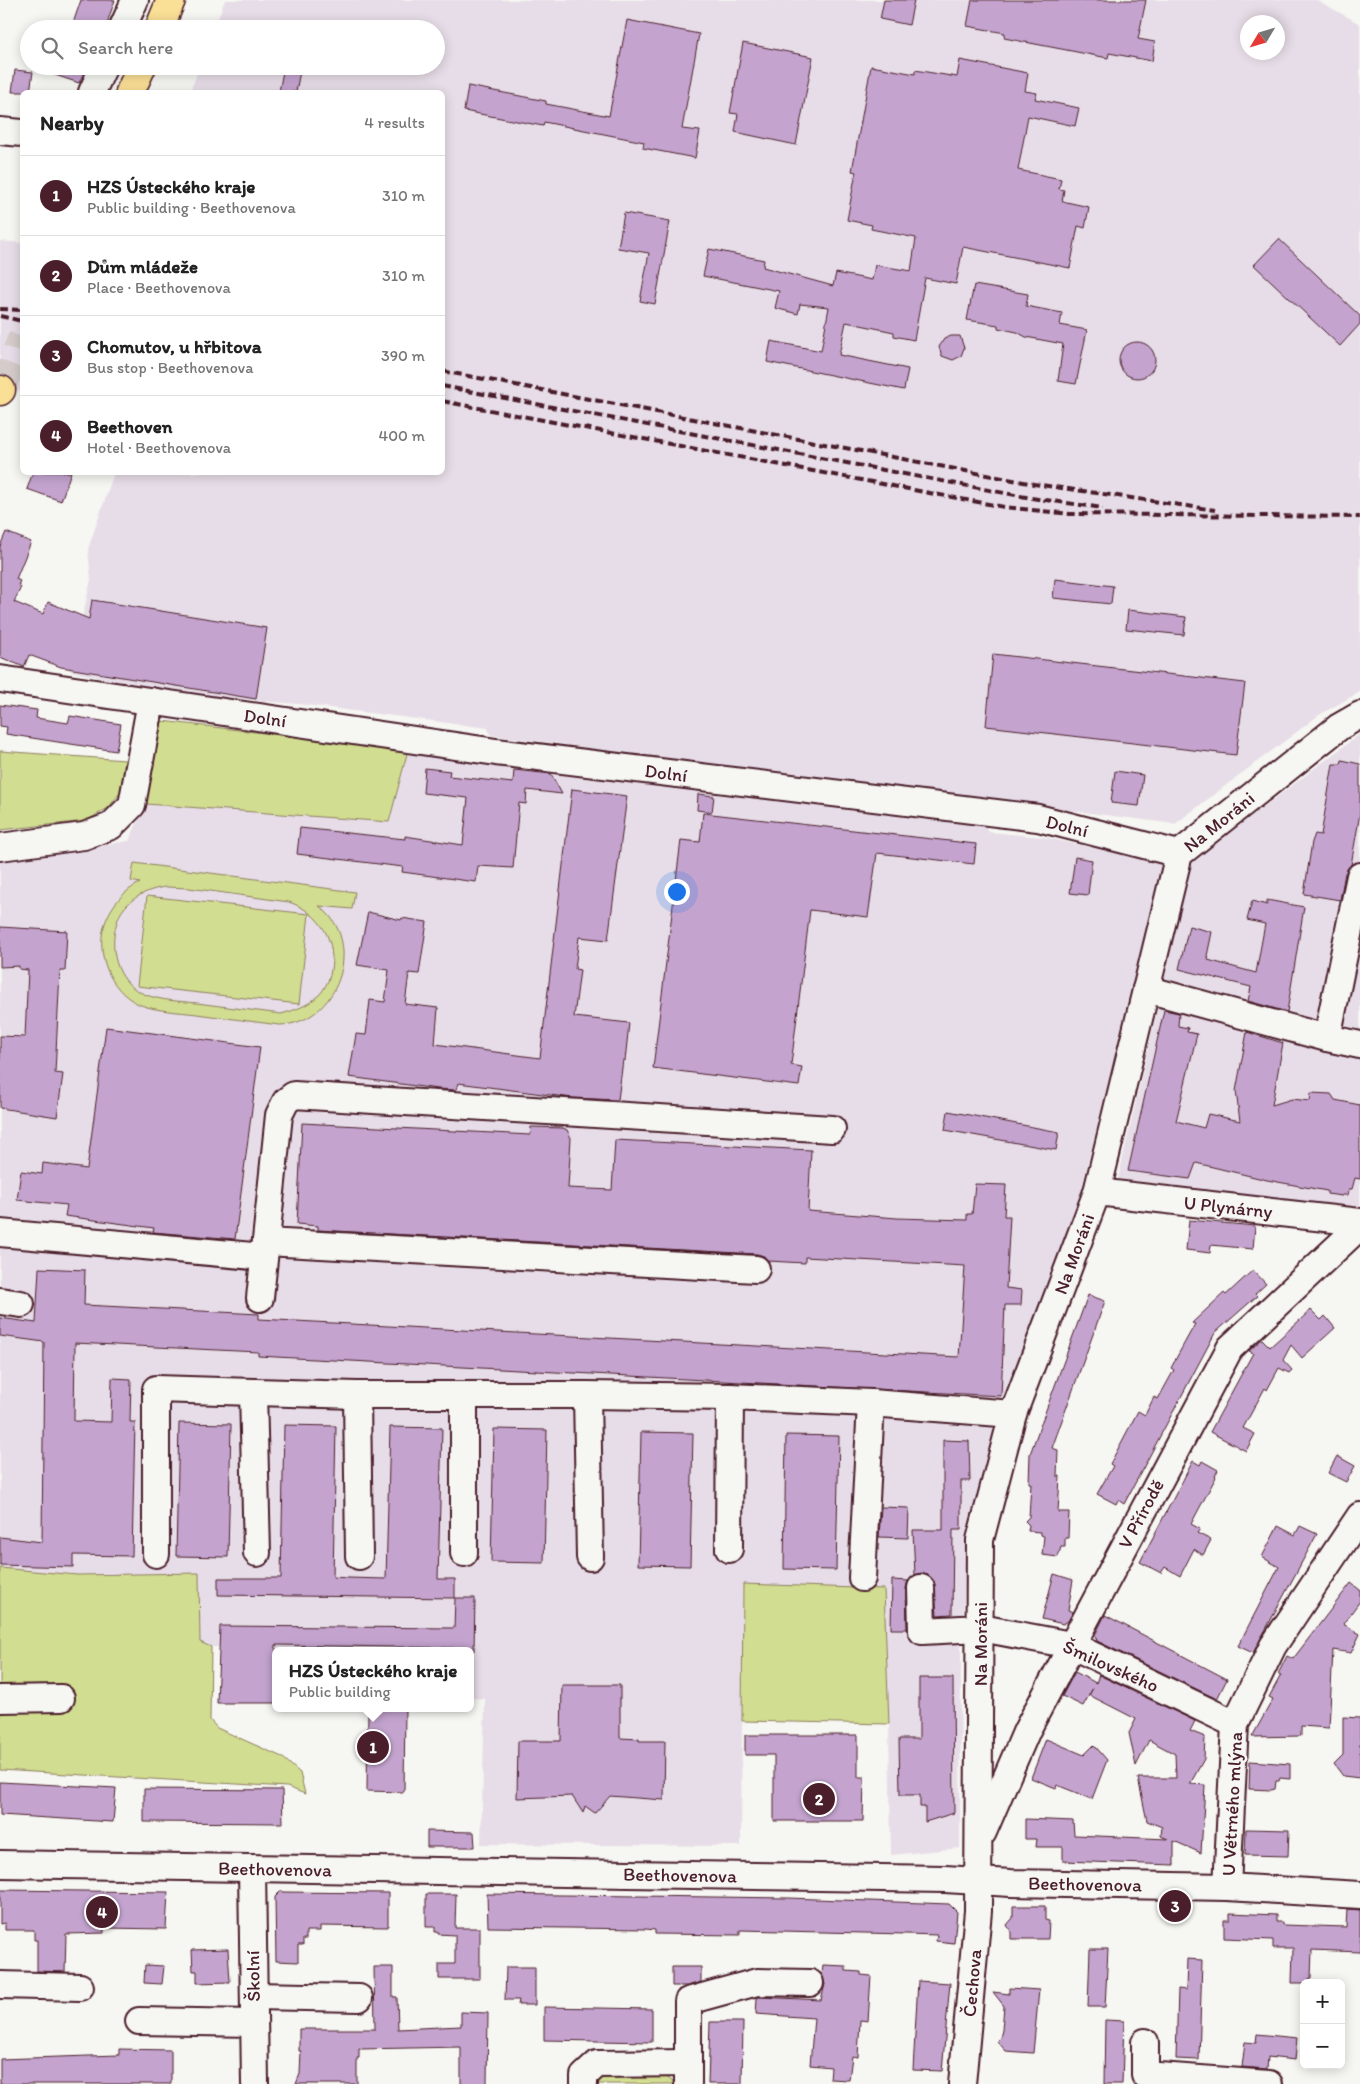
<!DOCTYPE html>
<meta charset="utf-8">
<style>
body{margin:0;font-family:Itim,sans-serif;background:#f2f2f2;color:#222}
.controls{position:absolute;right:15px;bottom:15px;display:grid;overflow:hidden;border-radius:8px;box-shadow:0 2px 12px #0003}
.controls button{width:45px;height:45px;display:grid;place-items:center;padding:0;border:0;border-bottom:1px solid #e0e0e0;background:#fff;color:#222;font:25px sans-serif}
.compass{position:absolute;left:1240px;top:15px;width:45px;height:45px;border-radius:50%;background:#fff;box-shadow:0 2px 12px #0003;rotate:232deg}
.you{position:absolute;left:676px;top:891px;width:18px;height:18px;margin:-12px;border:4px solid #fff;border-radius:50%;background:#1a73e8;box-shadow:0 0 0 8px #1a73e833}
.badge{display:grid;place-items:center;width:32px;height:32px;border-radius:50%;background:#4a1f2b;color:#fff;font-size:16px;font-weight:700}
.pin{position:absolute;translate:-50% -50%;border:2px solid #fff;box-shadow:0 1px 5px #0006}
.popup{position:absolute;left:272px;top:1647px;width:202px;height:65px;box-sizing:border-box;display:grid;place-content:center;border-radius:8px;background:#fff;filter:drop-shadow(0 1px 4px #0005);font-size:16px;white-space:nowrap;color:#767676}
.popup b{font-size:19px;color:#222}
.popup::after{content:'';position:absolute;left:50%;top:100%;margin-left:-10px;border:10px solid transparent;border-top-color:#fff}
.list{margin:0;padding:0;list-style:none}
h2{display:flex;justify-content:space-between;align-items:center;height:65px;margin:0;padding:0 20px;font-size:21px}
h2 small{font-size:16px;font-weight:400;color:#767676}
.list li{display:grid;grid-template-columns:32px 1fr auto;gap:15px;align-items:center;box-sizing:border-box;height:80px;padding:0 20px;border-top:1px solid #e0e0e0}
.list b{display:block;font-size:19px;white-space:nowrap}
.list p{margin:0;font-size:16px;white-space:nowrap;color:#767676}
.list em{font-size:16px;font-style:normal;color:#767676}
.icon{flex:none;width:28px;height:28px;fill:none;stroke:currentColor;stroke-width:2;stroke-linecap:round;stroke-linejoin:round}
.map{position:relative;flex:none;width:1360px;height:2084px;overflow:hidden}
.search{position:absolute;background:#fff;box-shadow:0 2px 12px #0003;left:20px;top:20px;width:425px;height:55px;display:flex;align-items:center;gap:12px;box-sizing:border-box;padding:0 18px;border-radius:28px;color:#767676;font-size:19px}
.panel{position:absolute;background:#fff;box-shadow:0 2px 12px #0003;left:20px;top:90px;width:425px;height:385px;border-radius:8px}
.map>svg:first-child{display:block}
</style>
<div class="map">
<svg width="1360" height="2084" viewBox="0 0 1360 2084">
<rect width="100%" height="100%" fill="#f6f6f2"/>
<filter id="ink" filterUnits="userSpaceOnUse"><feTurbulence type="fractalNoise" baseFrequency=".02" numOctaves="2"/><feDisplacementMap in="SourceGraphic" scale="10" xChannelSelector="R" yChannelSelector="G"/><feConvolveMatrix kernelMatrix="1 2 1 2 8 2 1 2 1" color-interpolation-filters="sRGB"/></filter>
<g filter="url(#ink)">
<g fill="#e7dde8" fill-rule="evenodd">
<path d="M 225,0 L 1317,0 L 1360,24 L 1360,692 L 1319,715 L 1175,824 L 490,735 L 488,728 L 299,704 L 173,694 L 70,671 L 91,580 L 88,549 L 114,473 L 442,472 L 442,92 L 190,92 L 200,66 L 436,66 L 436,29 L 214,29 ZM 1248,22 L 1278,22 L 1278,52 L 1248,52 Z"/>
<polygon points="0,241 22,243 22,391 0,389"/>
<polygon points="1360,734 1360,1208 1118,1179 1191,862"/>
<polygon points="408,750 981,822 989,832 1043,837 1163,863 1085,1175 1082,1206 968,1540 961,1643 960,1848 891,1855 889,1724 884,1589 743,1585 741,1846 481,1844 485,1699 471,1698 470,1651 211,1647 200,1642 198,1573 77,1575 0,1568 0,861 129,841 146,804 389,822"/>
</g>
<g fill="#d1dd90" stroke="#8e7e5e" fill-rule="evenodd">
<polygon points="162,721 408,750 389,822 146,804"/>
<polygon points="0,751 125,760 121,792 108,808 86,821 0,830"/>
<path d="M 134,863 L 355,892 L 352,909 L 319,906 C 367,941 338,1025 279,1025 C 254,1022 229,1018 204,1015 C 185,1012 165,1012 147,1007 C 117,999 99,966 102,936 C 105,914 119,893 140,883 L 131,881 ZM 166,887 L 189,888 L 289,902 C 321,913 338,942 330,975 C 328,982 324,990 319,995 C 308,1006 295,1010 281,1014 C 253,1010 225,1007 197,1003 C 180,1001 161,1001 144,994 C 115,982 108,946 118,919 C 125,900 147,889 166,887 Z"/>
<polygon points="147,896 309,914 299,1004 137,986"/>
<polygon points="0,1568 77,1575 199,1573 200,1642 211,1647 210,1720 217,1728 282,1757 300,1773 305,1794 287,1787 0,1770"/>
<polygon points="743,1584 884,1589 889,1724 742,1721"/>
<polygon points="608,2072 661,2073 676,2084 593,2084 595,2081"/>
</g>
<g fill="#c4a4cf" stroke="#4a1f2b">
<polygon points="81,0 115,0 105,29 71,29"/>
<polygon points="884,0 914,0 909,25 880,19"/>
<polygon points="972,0 1146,0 1138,39 1155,42 1152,61 1109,53 1108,58 1004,38 1005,33 967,26"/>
<polygon points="627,20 699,34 682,129 700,131 695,158 643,148 644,142 544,122 543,126 464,111 468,86 546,101 546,104 609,116"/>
<polygon points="743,43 813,57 796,145 735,132 738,114 730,113"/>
<polygon points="960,60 1028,73 1025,91 1037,93 1035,99 1079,108 1075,126 1028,116 1018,170 1061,179 1059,189 1064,190 1062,201 1089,207 1085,228 1078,226 1070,268 963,247 956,284 925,278 914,340 894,336 894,332 846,322 839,355 908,369 904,390 767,362 771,341 821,351 829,307 800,304 798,314 775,308 779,291 703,276 709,249 764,260 763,267 833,286 836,273 872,280 875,265 911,271 916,238 871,229 872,225 847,220 856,172 852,171 871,66 915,74 915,70 957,77"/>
<polygon points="37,66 87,66 79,83 37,69"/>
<polygon points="284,66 301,66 296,92 279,92"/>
<polygon points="15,70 33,72 30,92 12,92"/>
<polygon points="624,213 670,221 655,304 640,301 649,253 618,248"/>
<polygon points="1279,239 1360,316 1360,324 1340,346 1254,265"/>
<polygon points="974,285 1028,294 1026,306 1062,313 1060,325 1087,330 1076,384 1058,381 1063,344 1026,337 1017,332 998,328 998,325 967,320"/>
<polygon points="951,336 960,336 964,348 961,356 953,360 942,356 939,347 944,339"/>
<circle cx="1137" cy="360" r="18"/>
<polygon points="33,472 71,472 61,501 27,489"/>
<polygon points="6,532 31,542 16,579 20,581 18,585 21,587 14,602 43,614 48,602 89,619 92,600 267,628 256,699 61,667 29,655 24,667 0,657 0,546"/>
<polygon points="1055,579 1113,586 1111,604 1053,598"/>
<polygon points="1128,610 1186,617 1184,635 1126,629"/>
<polygon points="993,654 1245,683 1236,755 986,726"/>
<polygon points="0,705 37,710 36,718 68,723 70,716 121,724 116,751 6,734 7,727 0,726"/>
<polygon points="1342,760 1360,764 1360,813 1351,865 1345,873 1340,900 1304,894 1312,842 1315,834 1321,835 1333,764 1341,764"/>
<polygon points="425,768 450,771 449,776 513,783 514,770 551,774 562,794 527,790 526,804 519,803 513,868 478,866 476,882 402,872 403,867 297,854 300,828 405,839 405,836 463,845 468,798 423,793"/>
<polygon points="1115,771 1143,775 1139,806 1111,803"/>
<polygon points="572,789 627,796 608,940 579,937 575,969 580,970 574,1017 629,1023 625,1061 623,1060 618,1100 573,1098 458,1083 456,1090 438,1089 349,1077 356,1034 366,1035 370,1000 385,1002 389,970 357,965 368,912 401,920 402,918 427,922 419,974 409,973 405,1004 438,1008 435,1044 540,1058"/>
<polygon points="698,794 714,796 712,812 697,810"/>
<polygon points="703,813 976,844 974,864 877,853 868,917 810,910 791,1065 802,1067 799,1086 653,1068 681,840 700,842"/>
<polygon points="1075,857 1092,860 1088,895 1070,893"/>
<polygon points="1267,900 1304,907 1287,1012 1248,1001 1251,987 1179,969 1189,926 1212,932 1207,956 1209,956 1208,960 1256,973 1265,924 1247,920 1252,901 1267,905"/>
<polygon points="0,927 67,931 65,971 60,971 55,1073 63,1074 57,1117 0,1108 0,1036 25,1037 28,970 19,969 19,966 0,967"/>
<polygon points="1164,1010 1179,1013 1178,1026 1188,1028 1187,1032 1197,1034 1176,1121 1204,1128 1208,1114 1240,1121 1236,1091 1247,1032 1283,1043 1272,1105 1292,1099 1310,1101 1311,1093 1331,1094 1335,1100 1360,1105 1360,1179 1355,1178 1352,1189 1349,1189 1348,1195 1342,1195 1342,1196 1327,1194 1327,1191 1267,1180 1196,1163 1190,1179 1128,1171"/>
<polygon points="106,1027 260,1047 235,1239 153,1232 154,1228 65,1216 67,1205 17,1200 21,1171 42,1174 43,1163 87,1169"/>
<polygon points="948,1111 1059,1132 1056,1150 945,1130"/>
<polygon points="302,1123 530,1135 531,1127 563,1128 567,1130 571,1138 568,1188 612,1190 615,1140 811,1150 808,1211 897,1218 967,1220 967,1214 972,1214 975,1184 1006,1185 1004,1216 1010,1216 1006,1288 1022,1290 1021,1305 1005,1305 1001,1396 258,1356 258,1352 75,1343 74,1421 111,1422 112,1378 131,1379 130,1422 135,1422 132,1556 73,1555 73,1567 0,1565 0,1537 42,1542 44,1342 0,1336 0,1318 36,1323 39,1268 85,1270 84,1305 259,1314 259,1319 959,1357 965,1266 805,1257 805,1263 768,1261 764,1256 757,1254 318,1230 318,1226 297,1224"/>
<polygon points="1189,1220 1255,1226 1253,1249 1211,1245 1210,1253 1186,1250"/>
<polygon points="1253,1270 1266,1284 1255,1294 1257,1296 1215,1333 1124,1504 1118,1500 1116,1504 1097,1494 1113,1466 1110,1464 1138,1411 1145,1415 1154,1397 1158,1399 1174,1370 1171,1368 1179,1353 1195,1324 1192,1323 1224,1293 1226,1295"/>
<polygon points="1088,1295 1105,1301 1052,1448 1058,1450 1057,1476 1060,1476 1058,1512 1069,1512 1068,1538 1065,1538 1065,1547 1061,1547 1058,1557 1042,1555 1044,1536 1040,1535 1040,1532 1028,1531 1029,1525 1025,1521 1029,1517 1031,1484 1029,1483 1030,1454"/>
<polygon points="1311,1310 1321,1320 1325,1316 1335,1328 1302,1358 1291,1345 1283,1360 1292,1370 1289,1373 1279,1368 1267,1390 1265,1388 1243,1428 1255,1434 1246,1451 1210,1432 1253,1353 1249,1351 1262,1339 1270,1347"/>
<polygon points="179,1423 231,1424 228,1557 176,1556"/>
<polygon points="284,1425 336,1426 333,1577 348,1578 386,1579 390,1427 442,1428 438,1579 455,1579 455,1598 218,1595 218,1578 281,1578"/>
<polygon points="494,1429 547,1430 544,1563 491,1562"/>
<polygon points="641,1432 693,1433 690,1566 638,1565"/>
<polygon points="786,1435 839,1436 836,1570 784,1569"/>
<polygon points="943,1440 969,1441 970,1481 961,1481 961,1530 953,1530 952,1614 937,1615 934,1581 928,1575 921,1573 915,1575 913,1530 943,1530"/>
<polygon points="1337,1456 1355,1466 1346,1482 1328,1473"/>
<polygon points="1193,1461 1200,1465 1202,1461 1218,1470 1215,1476 1216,1477 1191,1524 1200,1529 1197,1533 1211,1540 1203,1555 1194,1549 1180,1576 1165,1567 1161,1573 1140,1562"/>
<polygon points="881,1507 909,1508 908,1538 879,1537"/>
<polygon points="1278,1526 1295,1535 1300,1526 1317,1534 1253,1653 1238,1646 1279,1567 1262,1557"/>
<polygon points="1054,1574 1073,1580 1068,1610 1073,1612 1068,1621 1063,1624 1042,1619"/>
<polygon points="892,1580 908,1581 906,1588 907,1629 891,1629"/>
<polygon points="1351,1583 1360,1590 1360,1601 1343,1624 1360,1634 1351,1653 1333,1650 1329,1728 1301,1726 1301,1736 1252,1737 1273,1699 1269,1697 1281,1675 1278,1674 1287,1656 1293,1659"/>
<polygon points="455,1598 475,1598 474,1651 454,1651 454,1648 276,1645 276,1703 217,1703 220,1626 454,1628"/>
<polygon points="1105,1615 1227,1679 1217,1699 1097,1641 1095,1635"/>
<polygon points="1075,1672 1096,1683 1099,1675 1195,1721 1190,1731 1205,1737 1204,1759 1190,1784 1205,1785 1201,1853 1174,1841 1174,1865 1063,1861 1063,1847 1036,1847 1037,1839 1025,1839 1025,1819 1073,1821 1074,1835 1168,1839 1161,1836 1162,1827 1147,1821 1138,1778 1176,1778 1175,1754 1149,1740 1136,1766 1129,1733 1136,1719 1089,1695 1093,1688 1083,1706 1062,1696"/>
<polygon points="919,1678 953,1678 954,1813 925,1822 925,1807 920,1807 920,1795 900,1795 899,1739 919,1739"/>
<polygon points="562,1685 620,1685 620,1738 639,1739 639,1741 665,1741 664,1800 610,1796 595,1813 585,1806 583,1813 572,1796 517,1798 518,1741 561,1741"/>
<polygon points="368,1708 405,1708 404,1792 367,1791"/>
<polygon points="1343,1717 1360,1718 1360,1778 1343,1776 1334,1764 1343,1755"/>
<polygon points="745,1735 858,1735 858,1777 864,1777 863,1821 774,1821 774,1755 745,1755"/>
<polygon points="1046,1739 1084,1755 1094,1745 1107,1760 1092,1799 1057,1785 1056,1788 1031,1778"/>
<polygon points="1250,1761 1290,1764 1290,1779 1280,1778 1279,1781 1276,1781 1275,1789 1271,1790 1249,1789"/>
<polygon points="0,1782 116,1788 113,1822 0,1815"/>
<polygon points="144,1789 282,1790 283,1823 144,1822"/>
<polygon points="1246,1829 1289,1830 1288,1856 1245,1855"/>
<polygon points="427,1831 474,1832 475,1847 427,1847"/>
<polygon points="0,1890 168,1892 166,1929 104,1928 104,1933 66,1934 65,1972 37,1971 37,1940 34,1940 34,1930 5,1930 5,1923 0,1924"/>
<polygon points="280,1892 388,1893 388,1927 320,1926 320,1931 306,1931 306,1939 303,1939 303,1945 298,1945 298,1962 276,1961 275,1897"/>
<polygon points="426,1894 456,1894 455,1928 480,1928 480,1979 439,1979 439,1964 455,1964 455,1935 438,1934 438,1932 435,1932 435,1927 426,1927"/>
<polygon points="487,1894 788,1898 949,1904 957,1912 954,1943 936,1941 937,1935 906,1934 740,1930 740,1935 655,1934 655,1930 646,1929 488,1927"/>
<polygon points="1013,1906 1045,1906 1045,1920 1049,1921 1048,1939 1011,1939 1011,1932 1007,1925 1013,1918"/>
<polygon points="1347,1909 1360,1910 1360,1952 1312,1950 1311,1978 1309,1978 1309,1983 1292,1983 1293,1948 1273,1948 1273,1940 1224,1938 1224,1920 1230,1920 1230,1913 1276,1915 1276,1922 1282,1922 1282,1925 1346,1927"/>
<polygon points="228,1949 230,1982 197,1983 197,1971 193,1971 192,1950"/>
<polygon points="1090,1949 1108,1949 1105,2007 1088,2007"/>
<polygon points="1187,1959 1202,1960 1199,2060 1176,2059 1178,1989 1186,1990"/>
<polygon points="145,1965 164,1966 162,1984 144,1983"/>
<polygon points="823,1965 846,1966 846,1971 861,1972 861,1975 871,1976 868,2021 860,2020 858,2057 852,2056 849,2080 830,2079 831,2067 810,2065 814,2018 756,2014 757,1998 759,1997 821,2000 825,1984 822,1975"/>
<polygon points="374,1967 393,1967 393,1997 397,1997 398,2029 461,2026 461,2012 488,2013 487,2084 461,2084 461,2047 359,2049 359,2058 357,2058 357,2084 296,2084 300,2074 301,2051 299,2051 299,2029 375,2029"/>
<polygon points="506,1967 535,1967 535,2005 518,2005 519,2000 505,2000"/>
<polygon points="672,1967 701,1967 701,1982 687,1986 672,1986"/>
<polygon points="918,1981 950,1983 942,2071 913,2070"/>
<polygon points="1009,1988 1039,1990 1033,2053 1006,2051 997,2041 1000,2038 1002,2030 1004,2006 993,1992 1009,1994"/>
<polygon points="544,2007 652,2009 652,2042 544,2040"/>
<polygon points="1105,2020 1124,2021 1122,2084 1104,2084"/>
<polygon points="710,2022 743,2022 742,2084 708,2084"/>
<polygon points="1257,2034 1297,2038 1295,2060 1268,2057 1267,2069 1242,2067 1245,2042 1256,2043"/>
<polygon points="119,2049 171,2050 171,2084 0,2084 0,2059 119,2055"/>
</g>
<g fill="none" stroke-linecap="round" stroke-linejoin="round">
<polyline stroke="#d4cbca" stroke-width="28" stroke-dasharray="28 14" stroke-linecap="butt" points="1,390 22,337"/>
<defs>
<g id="minor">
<polyline points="122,29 135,0"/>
<polyline points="92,92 104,66"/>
<polyline points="0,131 22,133"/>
<polyline points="0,679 496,752 1038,818 1179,854"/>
<polyline points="0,847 84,836 111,826 132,805 151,701"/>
<polyline points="1146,989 1327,1038 1360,876"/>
<polyline points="1327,1038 1360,1045"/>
<polyline points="1097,1192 1360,1222"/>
<polyline points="0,1233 264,1257"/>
<polyline points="266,1242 756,1269"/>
<polyline points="260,1298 279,1115 286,1101 294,1095 832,1129"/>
<polyline points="0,1301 21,1304"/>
<polyline points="253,1392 257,1553"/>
<polyline points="357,1395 359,1556"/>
<polyline points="587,1395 590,1557"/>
<polyline points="729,1549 730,1397"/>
<polyline points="464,1553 464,1396"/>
<polyline points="156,1554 156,1389 357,1395 587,1395 730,1397 871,1403 1013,1414"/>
<polyline points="862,1578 871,1403"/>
<polyline points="921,1588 922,1631 981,1628 1071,1645 1235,1724"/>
<polyline points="0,1699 61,1698"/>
<polyline points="983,1832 1027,1730 1230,1348 1360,1226"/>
<polyline points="0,1864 945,1879 1011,1883 1227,1887 1360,1895"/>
<polyline points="252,1868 255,2084"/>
<polyline points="1227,1887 1235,1724 1273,1646 1360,1516"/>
<polyline points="0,1985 80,1987"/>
<polyline points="254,1996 359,1998"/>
<polyline points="139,2021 254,2023"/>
<polyline points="1145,2042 1145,2075 1269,2084"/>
<polyline points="688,2063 688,2001 757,1982 810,1983"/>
<polyline points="584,2084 584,2076 597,2064 688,2063 688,2084"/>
<polyline points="962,2084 978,1911 980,1540 1013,1414 1097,1192 1179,854 1339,727 1360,715"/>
</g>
<g id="major">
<polyline points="159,29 171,0"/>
<polyline points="130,92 142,66"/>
<polyline points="0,391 1,390"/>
</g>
</defs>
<use href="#minor" stroke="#4a1f2b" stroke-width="30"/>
<use href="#major" stroke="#4a1f2b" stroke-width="31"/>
<use href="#minor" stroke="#f6f6f2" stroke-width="26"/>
<use href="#major" stroke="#fadf96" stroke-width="28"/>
<g stroke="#4a1f2b" stroke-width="4" stroke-dasharray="8 4" stroke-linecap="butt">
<polyline points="0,309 22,310"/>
<polyline points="0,316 22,321"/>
<polyline points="442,371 1034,484 1215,510"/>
<polyline points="442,386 1031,498 1103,508"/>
<polyline points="442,401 1004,507 1070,514 1360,517"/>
</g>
</g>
</g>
<g text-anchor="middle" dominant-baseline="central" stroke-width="5" stroke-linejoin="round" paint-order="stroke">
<g font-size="19" fill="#4a1f2b" stroke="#f6f6f2">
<text transform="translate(265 718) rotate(8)">Dolní</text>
<text transform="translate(666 773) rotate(7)">Dolní</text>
<text transform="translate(1219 822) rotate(-39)">Na Moráni</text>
<text transform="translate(1067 826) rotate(14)">Dolní</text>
<text transform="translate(1228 1207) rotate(6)">U Plynárny</text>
<text transform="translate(1074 1254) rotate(-70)">Na Moráni</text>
<text transform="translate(1141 1514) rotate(-62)">V Přírodě</text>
<text transform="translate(980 1644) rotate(-90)">Na Moráni</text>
<text transform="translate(1111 1666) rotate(24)">Šmilovského</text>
<text transform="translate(1232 1804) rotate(-87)">U Větrného mlýna</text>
<text transform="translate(275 1869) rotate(1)">Beethovenova</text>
<text transform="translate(680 1875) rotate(1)">Beethovenova</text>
<text transform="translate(1085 1884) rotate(1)">Beethovenova</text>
<text transform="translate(253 1976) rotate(-91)">Školní</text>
<text transform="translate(972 1983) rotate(-85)">Čechova</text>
</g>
</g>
</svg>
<div class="controls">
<button>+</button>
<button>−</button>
</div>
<svg class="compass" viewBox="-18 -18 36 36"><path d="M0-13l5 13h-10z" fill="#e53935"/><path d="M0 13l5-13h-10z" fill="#767676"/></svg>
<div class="you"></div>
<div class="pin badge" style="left:373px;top:1747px">1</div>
<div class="popup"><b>HZS Ústeckého kraje</b>Public building</div>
<div class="pin badge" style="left:819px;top:1799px">2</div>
<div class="pin badge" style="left:1175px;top:1906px">3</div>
<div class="pin badge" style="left:102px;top:1912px">4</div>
<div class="search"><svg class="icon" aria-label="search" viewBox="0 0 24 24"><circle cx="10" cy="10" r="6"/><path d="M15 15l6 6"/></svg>Search here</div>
<section class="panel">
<h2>Nearby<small>4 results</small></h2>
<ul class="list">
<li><span class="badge">1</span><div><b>HZS Ústeckého kraje</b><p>Public building · Beethovenova</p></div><em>310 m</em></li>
<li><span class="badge">2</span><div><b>Dům mládeže</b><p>Place · Beethovenova</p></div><em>310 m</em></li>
<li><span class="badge">3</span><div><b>Chomutov, u hřbitova</b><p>Bus stop · Beethovenova</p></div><em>390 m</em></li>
<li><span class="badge">4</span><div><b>Beethoven</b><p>Hotel · Beethovenova</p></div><em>400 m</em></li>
</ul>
</section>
</div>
